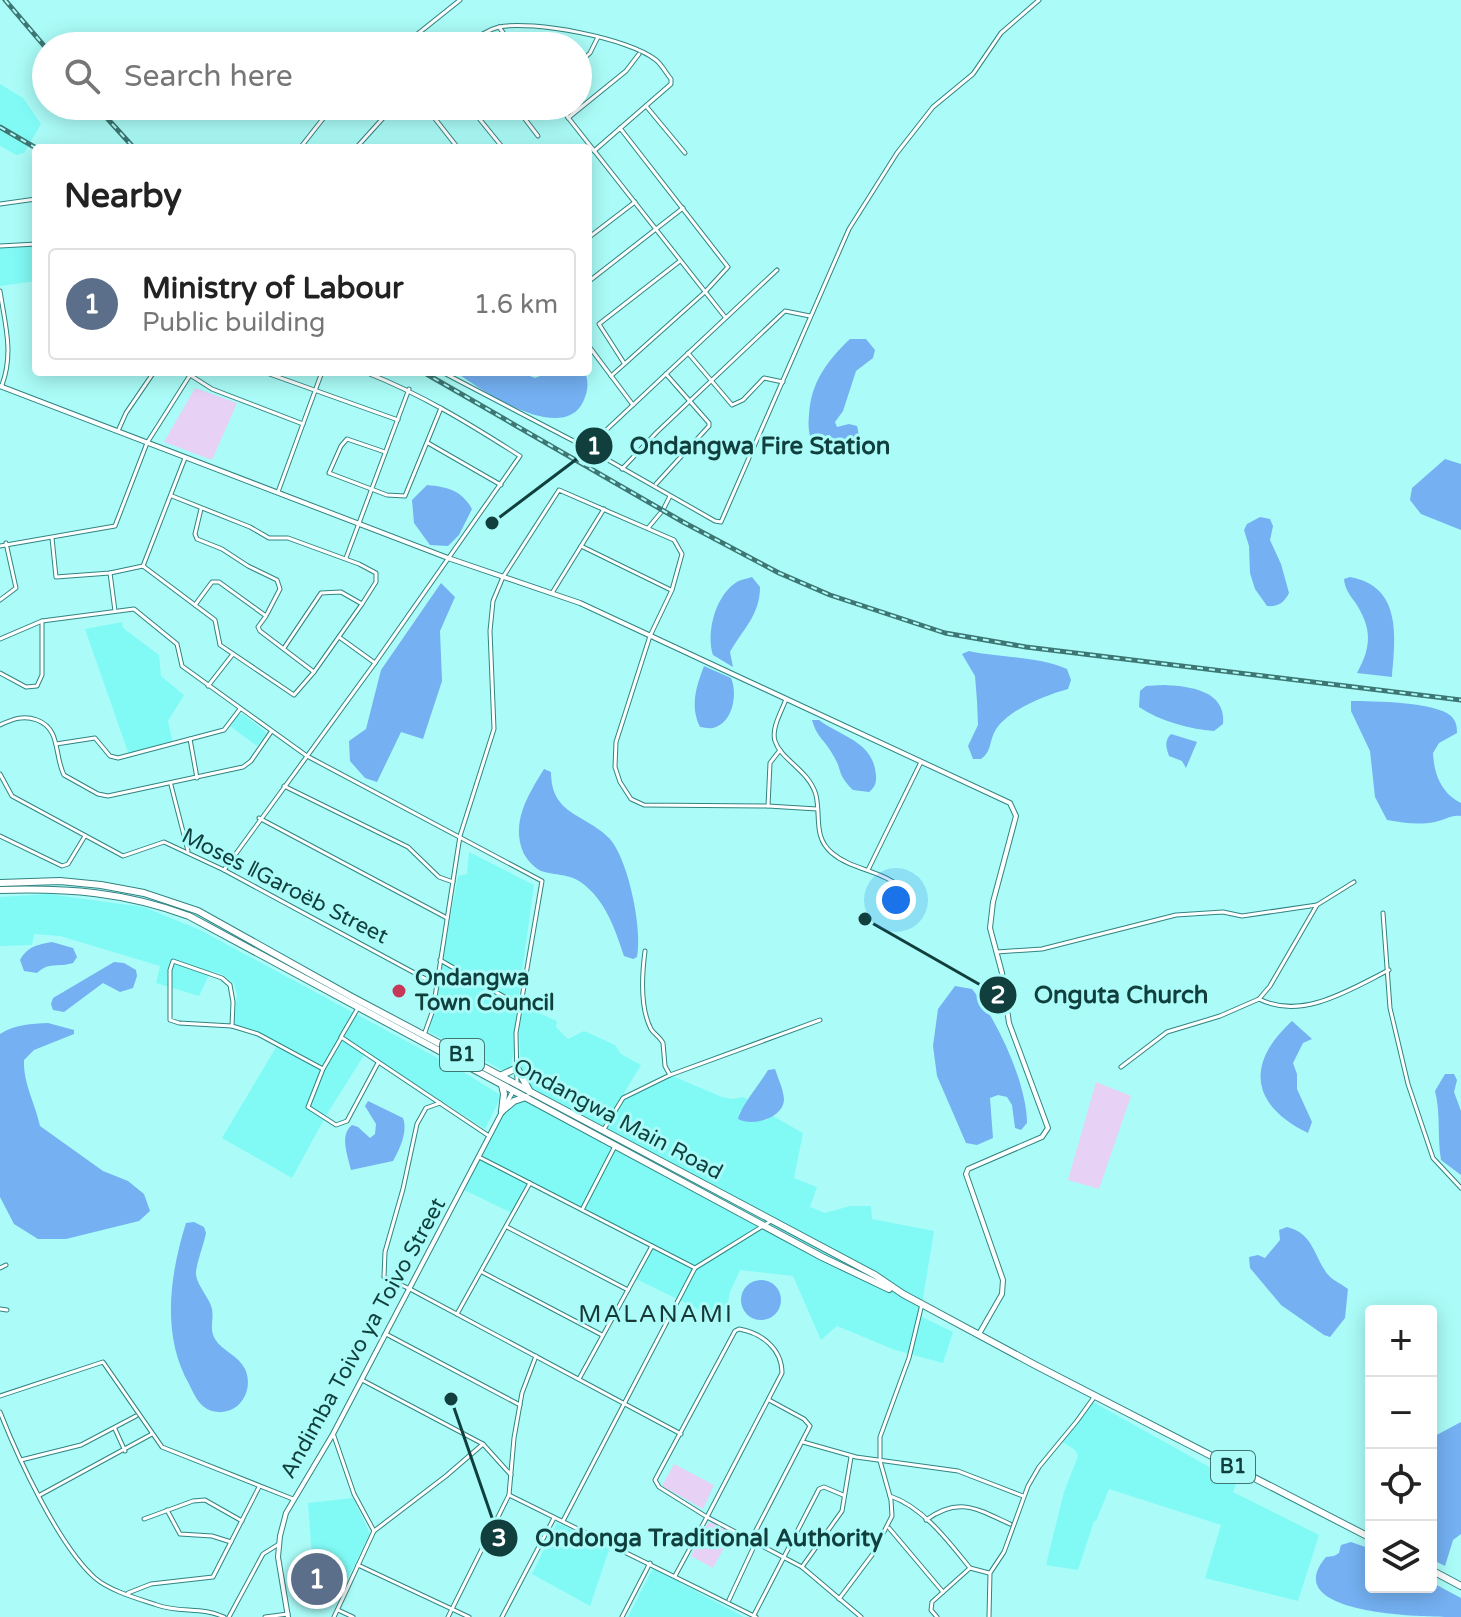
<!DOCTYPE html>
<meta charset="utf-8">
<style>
body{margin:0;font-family:"Varela Round",sans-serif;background:#f6f6f6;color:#222}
.controls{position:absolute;right:24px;bottom:24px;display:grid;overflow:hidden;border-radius:8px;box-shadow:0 4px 20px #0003}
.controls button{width:72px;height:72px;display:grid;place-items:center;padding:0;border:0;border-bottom:2px solid #e0e0e0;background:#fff;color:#222;font:40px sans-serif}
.you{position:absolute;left:896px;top:900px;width:28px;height:28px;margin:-20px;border:6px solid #fff;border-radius:50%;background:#1a73e8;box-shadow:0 0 0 12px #1a73e833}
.badge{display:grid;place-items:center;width:52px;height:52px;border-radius:50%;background:#1a73e8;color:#fff;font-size:26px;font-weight:700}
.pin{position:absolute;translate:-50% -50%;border:4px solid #fff;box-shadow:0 2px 8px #0006}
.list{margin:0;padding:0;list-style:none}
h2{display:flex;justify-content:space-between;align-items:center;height:104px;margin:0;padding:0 32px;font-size:34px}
h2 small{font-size:26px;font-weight:400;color:#767676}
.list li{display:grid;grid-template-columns:52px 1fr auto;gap:24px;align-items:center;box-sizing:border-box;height:112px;margin:0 16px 16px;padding:0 16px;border:2px solid #e0e0e0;border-radius:8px}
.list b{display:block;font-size:30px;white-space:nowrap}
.list p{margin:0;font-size:26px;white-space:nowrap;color:#767676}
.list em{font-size:26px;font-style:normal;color:#767676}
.icon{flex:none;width:44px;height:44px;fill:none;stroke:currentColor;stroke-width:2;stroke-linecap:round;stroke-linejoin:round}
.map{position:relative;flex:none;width:1461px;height:1617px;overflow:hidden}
.search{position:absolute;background:#fff;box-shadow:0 4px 20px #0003;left:32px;top:32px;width:560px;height:88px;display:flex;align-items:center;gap:20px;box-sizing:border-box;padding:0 28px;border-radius:44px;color:#767676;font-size:30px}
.panel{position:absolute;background:#fff;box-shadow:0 4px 20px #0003;left:32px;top:144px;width:560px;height:232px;border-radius:8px}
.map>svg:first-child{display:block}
</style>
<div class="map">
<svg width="1461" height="1617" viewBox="0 0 1461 1617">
<rect width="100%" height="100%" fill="#abfcf8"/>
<g fill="#81faf5">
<polygon points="0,84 23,98 41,124 24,153 16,155 0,146"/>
<polygon points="36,244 36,281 0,286 0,246"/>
<polygon points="122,622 123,628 159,655 161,676 184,695 168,721 173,744 129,755 85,629"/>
<polygon points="243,714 267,733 257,746 230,726 238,715"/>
<polygon points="469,852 534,885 518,1001 514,1049 511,1066 504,1071 429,1032 458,876 467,874"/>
<polygon points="48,894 144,907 200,930 460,1070 499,1094 500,1099 485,1129 366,1052 327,1114 292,1178 222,1138 278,1044 256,1031 234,1024 237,995 234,984 224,975 211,971 199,996 156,983 160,966 60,936 34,934 32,945 0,946 0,897"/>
<polygon points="523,1006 557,1021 556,1027 568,1039 584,1031 615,1045 621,1054 641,1065 624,1093 626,1097 670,1075 722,1097 733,1099 743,1097 749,1100 739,1113 738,1119 767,1120 771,1115 803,1133 794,1178 817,1187 810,1207 825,1213 850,1206 871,1206 872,1219 934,1231 922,1304 918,1315 953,1332 943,1363 895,1350 837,1326 821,1340 793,1276 740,1270 730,1292 727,1307 731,1325 634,1278 652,1245 583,1208 530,1183 514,1214 462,1189 517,1084 521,1067 519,1033"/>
<polygon points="1091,1401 1206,1465 1236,1484 1233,1492 1319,1535 1298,1601 1205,1578 1221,1525 1109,1489 1096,1521 1094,1521 1078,1570 1046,1565 1064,1492 1078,1456 1075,1450 1061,1441"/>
<polygon points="353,1498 370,1534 347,1580 313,1570 308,1503"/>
<polygon points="557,1523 610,1547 590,1606 532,1574"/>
<polygon points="653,1568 744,1617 628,1617"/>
</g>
<g fill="#e7d1f5">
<polygon points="195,388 237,403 212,460 164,442"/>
<polygon points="1096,1082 1131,1096 1099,1189 1068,1180"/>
<polygon points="674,1464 714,1485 703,1509 662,1486"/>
<polygon points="708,1523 715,1523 732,1533 713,1568 691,1556"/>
</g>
<g fill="#74b0f2">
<path d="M 850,339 L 866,339 L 875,350 L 873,358 L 856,371 L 843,411 L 835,422 L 837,427 L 849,424 L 857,426 C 866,456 833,465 815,445 C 808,437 808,425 809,415 C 811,382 827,361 850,339 Z"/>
<path d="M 456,372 L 519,372 L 535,378 L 551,372 L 585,372 C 589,382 588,392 583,402 C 562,445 480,390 456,372 Z"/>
<polygon points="1445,459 1461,464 1461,530 1421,514 1410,500 1412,488"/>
<path d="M 427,485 C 448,487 461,490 472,509 L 459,535 L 448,546 L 430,545 L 414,523 L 412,500 Z"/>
<path d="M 1260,517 L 1270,519 L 1273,526 L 1270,540 L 1281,564 L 1289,593 C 1284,603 1278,607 1267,606 L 1255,589 L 1250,573 L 1249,546 L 1244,530 L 1247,524 Z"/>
<path d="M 752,577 L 760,587 C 760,615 743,629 730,652 L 733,667 L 713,655 C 706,633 715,598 734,584 C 738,580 746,579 752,577 Z"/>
<path d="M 1350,577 C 1401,586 1396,635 1392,677 L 1357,673 C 1372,646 1372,628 1355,602 C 1349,594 1345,589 1344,579 Z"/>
<polygon points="441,583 455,597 440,631 442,681 423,739 401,732 377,782 365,778 350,761 349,741 366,729 381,670"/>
<path d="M 969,651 C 999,658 1040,656 1067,669 L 1071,680 L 1068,689 C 1046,695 1007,710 995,731 C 989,742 992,751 981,759 L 973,759 L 968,746 L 978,725 L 977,701 L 975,676 L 962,654 Z"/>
<path d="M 704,666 L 731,678 C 738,694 733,723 713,728 C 708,729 704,727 700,727 C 690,706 696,687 704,666 Z"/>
<path d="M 1163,685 C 1189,686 1226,690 1223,724 L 1214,731 C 1189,729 1160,721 1139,707 L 1140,691 L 1146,686 Z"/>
<path d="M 1351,701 C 1372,701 1436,702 1451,716 C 1456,721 1457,726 1457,733 L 1439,743 L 1433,753 C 1434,774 1441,793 1461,803 L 1461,816 C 1450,815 1445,820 1435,822 C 1419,825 1403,823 1387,820 L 1375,797 L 1370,751 L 1351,711 Z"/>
<path d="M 812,720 L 819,720 C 840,736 870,741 875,769 C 877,779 877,786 869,792 L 853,790 C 836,773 843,771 833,755 C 825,740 817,738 812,720 Z"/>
<path d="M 1171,734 L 1197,742 L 1186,768 L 1182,761 L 1169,756 C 1166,747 1164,741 1171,734 Z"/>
<path d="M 544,769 L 551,772 C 551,815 584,813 609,838 C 628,858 643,930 637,957 L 633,959 L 624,956 C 615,929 606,901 582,883 C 568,873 556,876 541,871 C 535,868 528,861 524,854 C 510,823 528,795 544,769 Z"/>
<path d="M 52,942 L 73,948 L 77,957 L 73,963 C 58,968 50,961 37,973 L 24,971 L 20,960 C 28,946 37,945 52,942 Z"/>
<polygon points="114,962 124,963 136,970 137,976 133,988 120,992 103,983 64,1012 53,1010 51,1004 53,998"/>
<path d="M 955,986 L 972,989 C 997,1019 1027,1084 1027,1123 L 1021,1130 L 1015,1128 L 1012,1105 L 1007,1097 L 998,1095 L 990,1098 L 993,1138 L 977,1145 L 966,1143 L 937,1076 L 933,1046 L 938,1009 Z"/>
<path d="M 1292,1021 L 1312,1039 L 1303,1043 L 1293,1063 L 1297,1074 L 1297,1089 L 1312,1122 L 1308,1133 C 1251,1105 1245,1064 1292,1021 Z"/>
<path d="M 48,1023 L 74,1030 L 74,1034 L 34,1050 L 24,1060 C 23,1083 35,1103 40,1126 L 103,1171 L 128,1181 L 144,1194 L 150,1211 L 139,1221 L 66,1239 L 38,1239 L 14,1224 L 0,1197 L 0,1034 C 15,1024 31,1024 48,1023 Z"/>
<path d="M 775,1069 C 778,1078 784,1091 784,1100 C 783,1118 753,1127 738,1119 C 740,1108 761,1082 768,1070 Z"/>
<path d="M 1445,1074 L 1454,1074 L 1457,1080 L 1454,1092 L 1461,1111 L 1461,1175 L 1441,1160 C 1437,1136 1441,1115 1435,1091 Z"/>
<path d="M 368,1101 L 403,1118 C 408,1131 400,1149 393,1161 L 351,1170 C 348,1156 339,1135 352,1125 L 358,1127 L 370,1138 L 375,1134 L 376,1124 L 365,1106 Z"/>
<path d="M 194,1222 L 204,1227 L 206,1233 C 204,1244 195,1267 196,1275 C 198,1287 209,1297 212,1309 C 214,1320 209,1329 215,1339 C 222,1351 238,1355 245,1369 C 255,1391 238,1418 212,1411 C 199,1407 195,1396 189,1384 C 161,1335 170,1274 186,1223 Z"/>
<path d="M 1287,1227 C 1311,1233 1313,1251 1324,1269 C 1330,1280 1339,1282 1348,1289 L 1345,1318 L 1330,1337 L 1324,1335 L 1281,1305 L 1250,1268 L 1249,1257 L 1258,1255 L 1265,1258 L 1280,1240 L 1279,1230 Z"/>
<circle cx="761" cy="1300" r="20"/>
<polygon points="1461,1422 1461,1534 1453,1540 1445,1566 1431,1559 1431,1438"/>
<path d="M 1351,1542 L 1371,1549 L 1371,1587 L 1431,1587 L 1431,1582 L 1461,1598 L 1461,1617 C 1433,1617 1275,1617 1326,1557 L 1334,1556 L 1339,1553 L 1341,1545 Z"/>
</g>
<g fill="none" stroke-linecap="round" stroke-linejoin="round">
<defs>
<g id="minor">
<polyline points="499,27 513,46"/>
<polyline points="415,36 460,0"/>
<polyline points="402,46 415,36 423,46"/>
<path d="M 467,46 C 477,38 486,30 499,27 C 532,20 629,38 656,60 C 662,65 666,73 671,79 L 671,84 L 594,151"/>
<polyline points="578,64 590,53 598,37"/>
<polyline points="425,106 458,148"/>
<polyline points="469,106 503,148"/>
<polyline points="515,106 538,136"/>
<polyline points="559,106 725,317"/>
<polyline points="646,106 685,153"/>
<polyline points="568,118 626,71 639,54"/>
<polyline points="300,148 333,106"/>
<polyline points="356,148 394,106"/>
<polyline points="0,204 36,199"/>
<polyline points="588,238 635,202"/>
<polyline points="0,246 36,244"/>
<polyline points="588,282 683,208"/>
<path d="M 0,291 C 5,324 14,353 2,385"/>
<polyline points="588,345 633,405"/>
<polyline points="688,353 732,405 743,400 764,378 783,382"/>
<polyline points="624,363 599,324 680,261"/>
<polyline points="264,372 398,420"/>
<polyline points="442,372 587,448 715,521 721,522 849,229 897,153 933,107 973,74 1001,33 1039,0"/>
<polyline points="190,375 212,389 303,424"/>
<polyline points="611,376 705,292 728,267 620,128"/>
<polyline points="118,431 126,413 154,372"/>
<polyline points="428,443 501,485"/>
<polyline points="587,448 777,270"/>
<polyline points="385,452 347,439 341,446 329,473 387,495 405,496 441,408"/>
<polyline points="622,469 657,432 785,311 810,316"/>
<polyline points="656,484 709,426 709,423 666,374"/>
<polyline points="278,492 322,372"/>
<polyline points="172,496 250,527 269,538 288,538 359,564 376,573 376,582 362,604 341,592 321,593 284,648"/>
<polyline points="201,509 195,534 197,539 222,549 248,566 277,580 280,589 267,614"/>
<polyline points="648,528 663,510 670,496"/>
<polyline points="52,538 56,577 110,573 143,566"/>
<polyline points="0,546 115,526 147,443 192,372"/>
<polyline points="581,546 671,590"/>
<polyline points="346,558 409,389"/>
<polyline points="143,566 215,620 220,645 294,695 314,672 362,604"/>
<polyline points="143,566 185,458"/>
<polyline points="110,573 115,611"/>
<polyline points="552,593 604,509"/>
<polyline points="0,600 16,588 6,543"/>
<polyline points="195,605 212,582 219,582 266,616 258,627 260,631 314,672"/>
<polyline points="339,637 375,663"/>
<polyline points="0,639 42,621 134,609 177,644 182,666 307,756 542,881 516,1033 517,1083"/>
<polyline points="0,673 26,687 37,686 42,675 42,621"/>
<polyline points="208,686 233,654"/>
<path d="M 786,699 C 782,711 771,728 775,741 C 781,760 809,770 816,795 C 821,817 813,837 832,853 C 853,871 885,870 904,891"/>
<path d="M 0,725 C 13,719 23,715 37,720 C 61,729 54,755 64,775 L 98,794 L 108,796 L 243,767 L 251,761 L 271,732"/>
<polyline points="190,739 197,778"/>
<polyline points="56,744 95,738 110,756 118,758 224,730 240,709"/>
<polyline points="0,774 12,796 123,856 164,842 224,870 435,984"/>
<polyline points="171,785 188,851"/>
<polyline points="284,786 408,847 439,877 453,882"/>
<polyline points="768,806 770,763 780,750"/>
<polyline points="259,818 447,918"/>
<polyline points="0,836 62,866 68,864 85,836"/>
<path d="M 224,870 L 375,663 L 520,456 C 470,424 421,394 365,372"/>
<polyline points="868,870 921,762"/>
<polyline points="1383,913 1390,1008 1408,1084 1433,1158 1461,1188"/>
<path d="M 645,951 C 642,974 640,1008 651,1029 C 654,1034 660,1037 663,1043 L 665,1066 L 670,1075"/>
<polyline points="997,952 1042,949 1176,915 1223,912 1242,916 1317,905"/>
<polyline points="440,960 520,1006"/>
<polygon points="173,961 222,978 230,985 233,1002 232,1026 179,1023 170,1020 170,970"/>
<path d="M 1259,999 C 1302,1021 1351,989 1389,970"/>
<polyline points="358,1008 341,1037 489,1136"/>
<polyline points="232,1026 258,1034 323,1069 308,1107 336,1125 347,1121 378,1063"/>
<polyline points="424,1035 433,1010 460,836 494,729 490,631 493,601 503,577 559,490 674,540 682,554 672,590 650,636 616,742 615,767 620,782 631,799 644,805 768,806 817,809"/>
<polyline points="1121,1067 1167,1032 1220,1016 1259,999 1270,986 1317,905 1354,882"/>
<polyline points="323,1069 341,1038"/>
<polyline points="440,1103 426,1108 417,1124 403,1189 385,1252 384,1277 410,1289 681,1434"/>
<polyline points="604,1129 623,1098 670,1075 820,1020"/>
<polyline points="479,1157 695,1268"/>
<polyline points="583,1208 614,1148"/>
<polyline points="507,1227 628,1290"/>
<polyline points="0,1268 6,1265"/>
<polyline points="482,1272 602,1335"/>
<polyline points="0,1309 7,1310"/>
<polyline points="457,1314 530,1183"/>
<path d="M 739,1329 C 762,1333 782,1349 782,1373 L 707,1517 L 659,1487 L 655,1480 L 735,1331 Z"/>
<polyline points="386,1334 520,1405"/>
<polyline points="579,1379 652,1246"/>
<polyline points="362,1380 483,1444 511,1475"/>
<polyline points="0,1396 103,1362 162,1447 293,1499"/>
<path d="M 0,1412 C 18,1458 59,1546 95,1578 C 110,1591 139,1599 157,1605 C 179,1613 203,1607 224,1617"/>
<polyline points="115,1429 125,1451"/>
<polyline points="334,1436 354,1494 374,1531"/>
<polyline points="803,1442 856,1457 958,1471 1023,1496"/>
<polyline points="21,1460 81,1445 136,1416"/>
<polyline points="40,1495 152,1434"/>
<polyline points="509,1495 756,1617"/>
<path d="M 890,1496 C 923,1507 949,1542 970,1568"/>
<polyline points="167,1510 180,1534 212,1536 231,1542"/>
<polyline points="144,1519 193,1501 205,1500 242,1521"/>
<path d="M 926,1520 C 959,1496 977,1509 1010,1524"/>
<polyline points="563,1521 695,1268 771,1221"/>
<polyline points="889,1528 943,1592"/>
<polyline points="752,1538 810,1426 804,1419 769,1400"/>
<polyline points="358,1565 469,1617"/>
<polyline points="802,1567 842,1511 851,1457"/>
<polyline points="675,1576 707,1517 802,1567 861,1617"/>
<polyline points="128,1593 151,1584 213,1577 259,1487"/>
<polyline points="839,1599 872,1555 892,1516 891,1500 880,1461 880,1437 909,1358 922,1304"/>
<polyline points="729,1600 756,1542"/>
<polyline points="338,1610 353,1617"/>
<polyline points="754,1615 819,1489 824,1487 843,1495"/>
<polyline points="229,1617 263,1554 279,1544"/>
<polyline points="265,1617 288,1614"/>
<polyline points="334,1617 374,1531 446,1476 483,1444"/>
<polyline points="448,1617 509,1495 514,1438 522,1393 536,1356"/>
<polyline points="502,1617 554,1518"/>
<polyline points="622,1617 650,1563"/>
<polyline points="937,1617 931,1610 932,1602 970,1568 989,1573"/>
<polyline points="989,1617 990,1573 1004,1552 1028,1486 1039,1467 1077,1421 1095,1396"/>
</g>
<g id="tertiary">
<polyline points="0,386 448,558 580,603 1010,803 1016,816 993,902 990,928 1002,973 1009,1023 1048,1128 1042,1137 968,1169 966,1174 1003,1280 1002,1294 979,1334"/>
<polyline points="288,1617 278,1557 280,1536 286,1513 333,1434 513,1091"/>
</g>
<g id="primary">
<polyline points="0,883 60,881 101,885 144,893 198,911 352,997 875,1275 903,1294 1035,1365 1371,1538"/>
<path d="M 0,890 C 69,888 124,892 189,916 L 822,1257 L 889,1289"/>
<polyline points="502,1075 517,1068 530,1092"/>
<polyline points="502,1111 514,1101 526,1097"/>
<polyline points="502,1111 504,1094 502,1085"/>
<polyline points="1431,1570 1461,1586"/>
</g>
</defs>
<use href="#minor" stroke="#318481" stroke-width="5"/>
<use href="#tertiary" stroke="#318481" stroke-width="6"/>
<use href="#primary" stroke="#318481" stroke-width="8"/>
<use href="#minor" stroke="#fff" stroke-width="3"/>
<use href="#tertiary" stroke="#fff" stroke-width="4"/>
<use href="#primary" stroke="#fff" stroke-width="6"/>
<defs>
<g id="rail">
<polyline points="5,0 46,48"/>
<polyline points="96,106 134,148"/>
<polyline points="0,127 36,148"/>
<polyline points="423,372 683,522 779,573 830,595 945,633 1026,647 1461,700"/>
</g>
</defs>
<use href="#rail" stroke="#3d7673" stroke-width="5"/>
<use href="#rail" stroke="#abfcf8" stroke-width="2" stroke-dasharray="6" stroke-linecap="butt"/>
</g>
<circle fill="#c63758" stroke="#abfcf8" stroke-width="3" cx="399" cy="991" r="8"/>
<g text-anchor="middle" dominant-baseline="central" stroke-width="6" stroke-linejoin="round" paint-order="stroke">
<g fill="#abfcf8" stroke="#3e7875" stroke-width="2">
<rect x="440" y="1039" width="44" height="32" rx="6"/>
<rect x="1211" y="1451" width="44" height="32" rx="6"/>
</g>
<g font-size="20" font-weight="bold" fill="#103f3d">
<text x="462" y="1055">B1</text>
<text x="1233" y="1467">B1</text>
</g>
<g font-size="22" fill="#103f3d" stroke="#abfcf8">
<text transform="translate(285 886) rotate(27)">Moses ǁGaroëb Street</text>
<text transform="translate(618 1119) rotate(28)">Ondangwa Main Road</text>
<text transform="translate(363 1338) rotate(-61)">Andimba Toivo ya Toivo Street</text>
</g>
<g font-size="22" font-weight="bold" fill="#103f3d" stroke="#abfcf8" text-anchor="start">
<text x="415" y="978">Ondangwa<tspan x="415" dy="25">Town Council</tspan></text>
</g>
<g font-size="24" letter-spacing="2" fill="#163837" stroke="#abfcf8">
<text x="656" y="1314">MALANAMI</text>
</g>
</g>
<path fill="none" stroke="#103f3d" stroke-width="3" d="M492 523L594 446M865 919L998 995M451 1399L499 1538"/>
<g fill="#103f3d" stroke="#abfcf8" stroke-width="3">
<circle cx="492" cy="523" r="8"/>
<circle cx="865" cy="919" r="8"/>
<circle cx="451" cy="1399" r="8"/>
<circle cx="594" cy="446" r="20"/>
<circle cx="998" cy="995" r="20"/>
<circle cx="499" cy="1538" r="20"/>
</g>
<g font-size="24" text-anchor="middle" font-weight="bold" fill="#fff">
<text x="594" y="454">1</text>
<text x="998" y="1003">2</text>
<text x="499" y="1546">3</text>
</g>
<g font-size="24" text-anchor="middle" font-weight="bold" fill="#103f3d" stroke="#abfcf8" stroke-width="6" stroke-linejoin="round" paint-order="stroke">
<text x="760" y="454">Ondangwa Fire Station</text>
<text x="1121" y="1003">Onguta Church</text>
<text x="709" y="1546">Ondonga Traditional Authority</text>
</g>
</svg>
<div class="controls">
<button>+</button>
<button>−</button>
<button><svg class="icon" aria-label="locate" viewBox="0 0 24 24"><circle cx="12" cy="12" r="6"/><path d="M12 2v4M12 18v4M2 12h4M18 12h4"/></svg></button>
<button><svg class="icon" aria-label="layers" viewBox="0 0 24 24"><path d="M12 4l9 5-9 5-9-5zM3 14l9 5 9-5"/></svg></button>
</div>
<div class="you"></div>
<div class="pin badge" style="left:317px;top:1579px;background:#5c6f8a">1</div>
<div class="search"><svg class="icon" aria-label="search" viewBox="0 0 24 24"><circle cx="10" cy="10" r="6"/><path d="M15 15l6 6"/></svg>Search here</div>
<section class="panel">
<h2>Nearby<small></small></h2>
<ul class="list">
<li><span class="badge" style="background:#5c6f8a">1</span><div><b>Ministry of Labour</b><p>Public building</p></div><em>1.6 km</em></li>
</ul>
</section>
</div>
